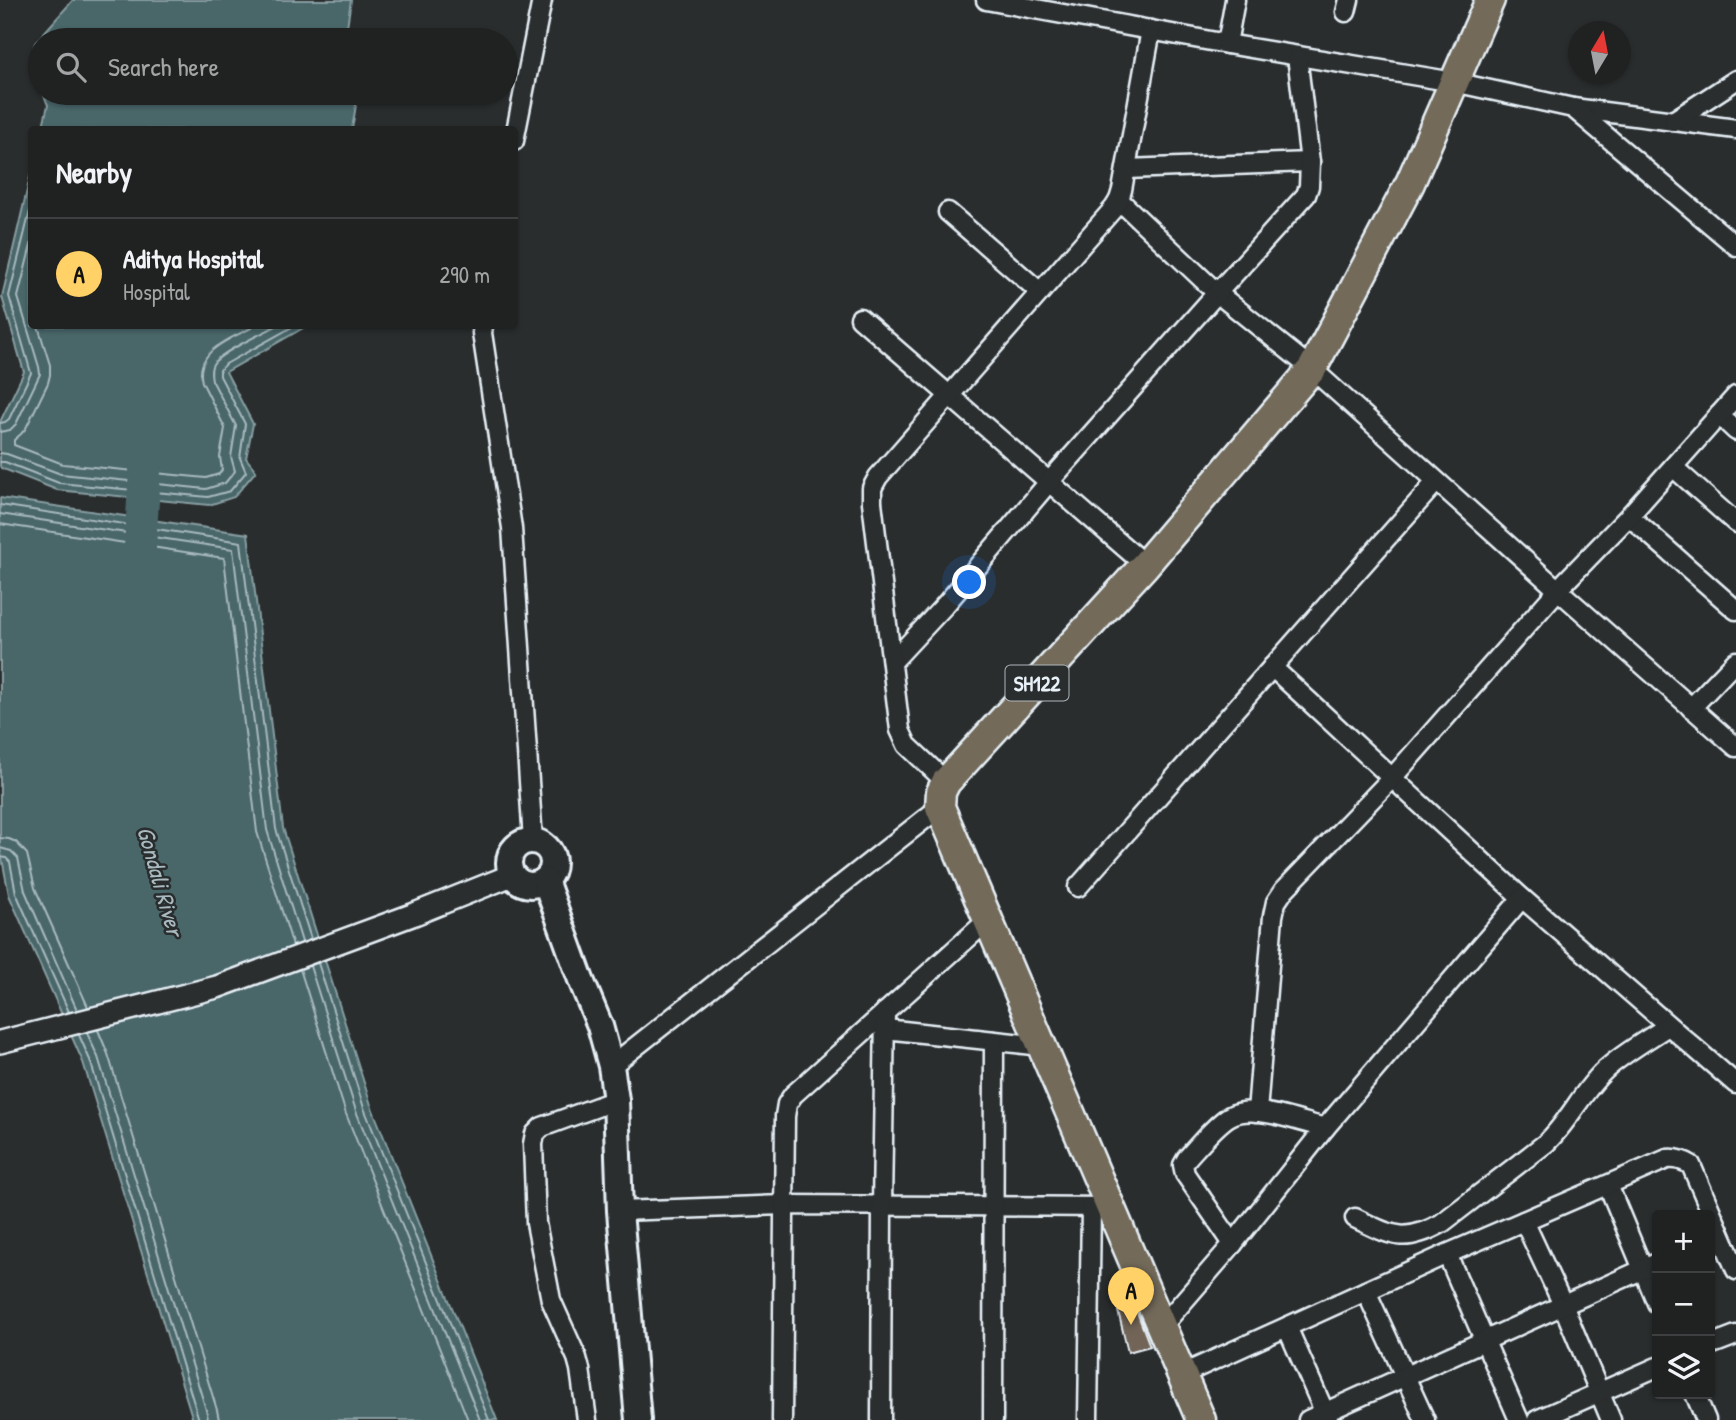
<!DOCTYPE html>
<meta charset="utf-8">
<style>
body{margin:0;font-family:"Patrick Hand",sans-serif;background:#282a2a;color:#f1f3f6}
.controls{position:absolute;right:21px;bottom:21px;display:grid;overflow:hidden;border-radius:7px;box-shadow:0 2px 5px #0004}
.controls button{width:63px;height:63px;display:grid;place-items:center;padding:0;border:0;border-bottom:2px solid #3d3f40;background:#202222;color:#f1f3f6;font:35px sans-serif}
.compass{position:absolute;left:1568px;top:21px;width:63px;height:63px;border-radius:50%;background:#202222;box-shadow:0 2px 5px #0004;rotate:10deg}
.you{position:absolute;left:970px;top:583px;width:24px;height:24px;margin:-18px;border:5px solid #fff;border-radius:50%;background:#1a73e8;box-shadow:0 0 0 10px #1a73e833}
.badge{display:grid;place-items:center;width:46px;height:46px;border-radius:50%;background:#ffd166;color:#111;font-size:23px;font-weight:700}
.pin{position:absolute;translate:-50% -58px;filter:drop-shadow(0 2px 4px #0008)}
.pin::after{content:'';position:absolute;top:37px;width:24px;height:21px;background:inherit;clip-path:polygon(0 0,100% 0,50% 100%)}
.list{margin:0;padding:0;list-style:none}
h2{display:flex;justify-content:space-between;align-items:center;height:91px;margin:0;padding:0 28px;font-size:30px}
h2 small{font-size:23px;font-weight:400;color:#a2a4a5}
.list li{display:grid;grid-template-columns:46px 1fr auto;gap:21px;align-items:center;box-sizing:border-box;height:112px;padding:0 28px;border-top:2px solid #3d3f40}
.list b{display:block;font-size:26px;white-space:nowrap}
.list p{margin:0;font-size:23px;white-space:nowrap;color:#a2a4a5}
.list em{font-size:23px;font-style:normal;color:#a2a4a5}
.icon{flex:none;width:38px;height:38px;fill:none;stroke:currentColor;stroke-width:2;stroke-linecap:round;stroke-linejoin:round}
.map{position:relative;flex:none;width:1736px;height:1420px;overflow:hidden}
.search{position:absolute;background:#202222;box-shadow:0 2px 5px #0004;left:28px;top:28px;width:490px;height:77px;display:flex;align-items:center;gap:18px;box-sizing:border-box;padding:0 24px;border-radius:38px;color:#a2a4a5;font-size:26px}
.panel{position:absolute;background:#202222;box-shadow:0 2px 5px #0004;left:28px;top:126px;width:490px;height:203px;border-radius:7px}
.map>svg:first-child{display:block}
</style>
<div class="map">
<svg width="1736" height="1420" viewBox="0 0 1736 1420">
<rect width="100%" height="100%" fill="#2a2d2e"/>
<filter id="ink" filterUnits="userSpaceOnUse"><feTurbulence type="fractalNoise" baseFrequency=".0143" numOctaves="2"/><feDisplacementMap in="SourceGraphic" scale="14" xChannelSelector="R" yChannelSelector="G"/><feConvolveMatrix kernelMatrix="1 2 1 2 8 2 1 2 1" color-interpolation-filters="sRGB"/></filter>
<g filter="url(#ink)">
<g fill="#486669" stroke="#889ea2" stroke-width="2">
<polygon points="73,0 351,0 345,40 40,40 40,88 31,66 35,43"/>
<polygon points="43,93 358,93 352,129 42,130 48,105"/>
<polygon points="31,173 32,326 305,326 305,327 226,372 253,424 246,458 256,471 234,497 209,505 57,490 1,468 0,466 0,422 24,372 2,297"/>
<polygon points="0,498 248,534 283,828 371,1105 497,1420 193,1420 83,1062 9,895 0,848"/>
</g>
<g fill="none" stroke-linecap="round" stroke-linejoin="round">
<g stroke="#a8b9bf" stroke-width="2">
<path d="M 38,326 L 50,365 L 50,375 L 48,383 L 26,428 L 21,434 L 14,440 L 14,445 L 63,464 L 206,478 L 219,474 L 222,470 L 220,457 L 225,428 L 202,382 C 194,350 232,338 255,326"/>
<polyline points="0,423 5,422 9,419 31,373 9,296 32,203"/>
<polyline points="0,432 10,430 16,424 40,374 39,367 18,297 32,241"/>
<path d="M 0,453 L 7,454 L 61,474 L 206,489 L 225,483 L 235,471 L 231,457 L 236,426 L 212,380 C 211,374 210,369 213,364 C 219,353 263,333 276,326"/>
<polyline points="0,462 5,462 59,483 208,497 230,491 246,472 240,458 245,424 220,376 220,370 224,365 294,326"/>
<polyline points="0,505 241,542 276,829 311,939"/>
<polyline points="0,514 233,549 267,830 302,942"/>
<polyline points="0,524 224,558 257,832 293,946"/>
<polyline points="0,838 9,839 16,842 27,854 35,888 88,1007"/>
<polyline points="0,848 11,851 18,858 25,891 77,1010"/>
<polyline points="0,857 6,858 10,862 16,893 69,1012"/>
<polyline points="318,963 364,1108 489,1420"/>
<polyline points="310,966 356,1111 480,1420"/>
<polyline points="300,969 346,1114 468,1420"/>
<polyline points="98,1030 108,1054 217,1410 219,1420"/>
<polyline points="87,1033 98,1057 207,1413 208,1420"/>
<polyline points="79,1035 90,1060 199,1420"/>
</g>
<polyline stroke="#486669" stroke-width="32" points="139,562 146,456"/>
</g>
<polygon fill="#726558" stroke="#e8f1f8" stroke-width="2" points="1135,1307 1150,1346 1128,1352 1118,1311"/>
<g fill="none" stroke-linecap="round" stroke-linejoin="round">
<defs>
<g id="minor">
<polyline points="986,0 1227,44 1454,82 1573,108 1736,129"/>
<polyline points="1346,12 1349,0"/>
<polyline points="1227,44 1235,0"/>
<polyline points="1573,108 1736,246"/>
<polyline points="1673,121 1736,80"/>
<polyline points="514,141 542,0"/>
<polyline points="1126,169 1310,162"/>
<polyline points="1119,200 1217,293 1312,369 1558,590 1736,747"/>
<polyline points="948,212 1040,292"/>
<polyline points="860,318 1145,565"/>
<polyline points="483,326 482,333 512,528 533,841"/>
<polyline points="1719,415 1736,431"/>
<polyline points="1673,467 1736,523"/>
<polyline points="1629,516 1736,610"/>
<polyline points="892,662 945,605 1049,482 1217,293 1306,195 1309,186 1310,162 1297,56"/>
<polyline points="1272,667 1522,898 1736,1084"/>
<polyline points="1691,708 1736,661"/>
<polyline points="946,782 907,745 900,730 872,502 872,488 878,477 1114,208 1119,200 1122,190 1151,30"/>
<polyline points="1078,887 1436,482"/>
<polyline points="885,1029 1042,1046"/>
<polyline points="611,1066 940,807"/>
<polyline points="1257,1112 1273,916 1276,902 1284,890 1392,778 1564,583 1629,516 1736,396"/>
<polyline points="1608,1185 1657,1303"/>
<polyline points="620,1211 784,1205 1111,1207"/>
<path d="M 1355,1218 C 1391,1235 1403,1245 1442,1223 L 1546,1143 C 1569,1122 1582,1091 1605,1070 C 1622,1054 1647,1040 1668,1026"/>
<polyline points="1524,1221 1563,1305 1611,1420"/>
<path d="M 1233,1244 L 1185,1174 L 1183,1165 L 1187,1158 C 1198,1146 1217,1123 1230,1116 C 1253,1103 1300,1122 1325,1128"/>
<polyline points="1447,1254 1519,1420"/>
<polyline points="1366,1291 1425,1420"/>
<polyline points="1162,1326 1233,1244 1325,1128 1522,898"/>
<polyline points="1287,1327 1328,1420"/>
<polyline points="1710,1345 1736,1335"/>
<path d="M 1183,1374 L 1447,1254 L 1667,1159 C 1676,1158 1683,1160 1691,1165 L 1736,1270"/>
<polyline points="1695,1394 1706,1420"/>
<polyline points="587,1420 580,1369 577,1358 551,1300 536,1223 533,1144 535,1134 542,1127 616,1100"/>
<polyline points="782,1420 785,1116 787,1104 793,1095 988,920"/>
<polyline points="881,1420 882,1206 885,1012"/>
<polyline points="993,1420 994,1041"/>
<polyline points="1088,1420 1091,1207"/>
<polyline points="1308,1420 1657,1263"/>
<polyline points="1537,1420 1657,1367"/>
</g>
<polyline id="tertiary" points="0,1042 217,987 412,915 512,875"/>
<g id="secondary">
<circle cx="531" cy="863" r="22"/>
<polyline points="545,880 581,980 600,1026 611,1066 616,1100 620,1211 638,1420"/>
</g>
<polyline id="primary" points="1201,1420 940,807 941,792 946,782 1145,565 1312,369 1410,183 1490,0"/>
</defs>
<use href="#minor" stroke="#e8f1f8" stroke-width="23"/>
<use href="#tertiary" stroke="#e8f1f8" stroke-width="26"/>
<use href="#secondary" stroke="#e8f1f8" stroke-width="30"/>
<use href="#primary" stroke="#e8f1f8" stroke-width="33"/>
<use href="#minor" stroke="#2a2d2e" stroke-width="18"/>
<use href="#tertiary" stroke="#2a2d2e" stroke-width="21"/>
<use href="#secondary" stroke="#2a2d2e" stroke-width="24"/>
<use href="#primary" stroke="#736b5a" stroke-width="28"/>
</g>
</g>
<g text-anchor="middle" dominant-baseline="central" stroke-width="5" stroke-linejoin="round" paint-order="stroke">
<rect fill="#2a2d2e" stroke="#afb6bb" stroke-width="2" x="1005.5" y="665.5" width="63" height="35" rx="5"/>
<g font-size="21" font-weight="bold" fill="#e8f1f8">
<text x="1037" y="683">SH122</text>
</g>
<g font-size="24" font-style="italic" fill="#a8b9bf" stroke="#2a2d2e">
<text transform="translate(161 881) rotate(74)">Gondali River</text>
</g>
</g>
</svg>
<div class="controls">
<button>+</button>
<button>−</button>
<button><svg class="icon" aria-label="layers" viewBox="0 0 24 24"><path d="M12 4l9 5-9 5-9-5zM3 14l9 5 9-5"/></svg></button>
</div>
<svg class="compass" viewBox="-18 -18 36 36"><path d="M0-13l5 13h-10z" fill="#e53935"/><path d="M0 13l5-13h-10z" fill="#a2a4a5"/></svg>
<div class="you"></div>
<div class="pin badge" style="left:1131px;top:1325px">A</div>
<div class="search"><svg class="icon" aria-label="search" viewBox="0 0 24 24"><circle cx="10" cy="10" r="6"/><path d="M15 15l6 6"/></svg>Search here</div>
<section class="panel">
<h2>Nearby<small></small></h2>
<ul class="list">
<li><span class="badge">A</span><div><b>Aditya Hospital</b><p>Hospital</p></div><em>290 m</em></li>
</ul>
</section>
</div>
